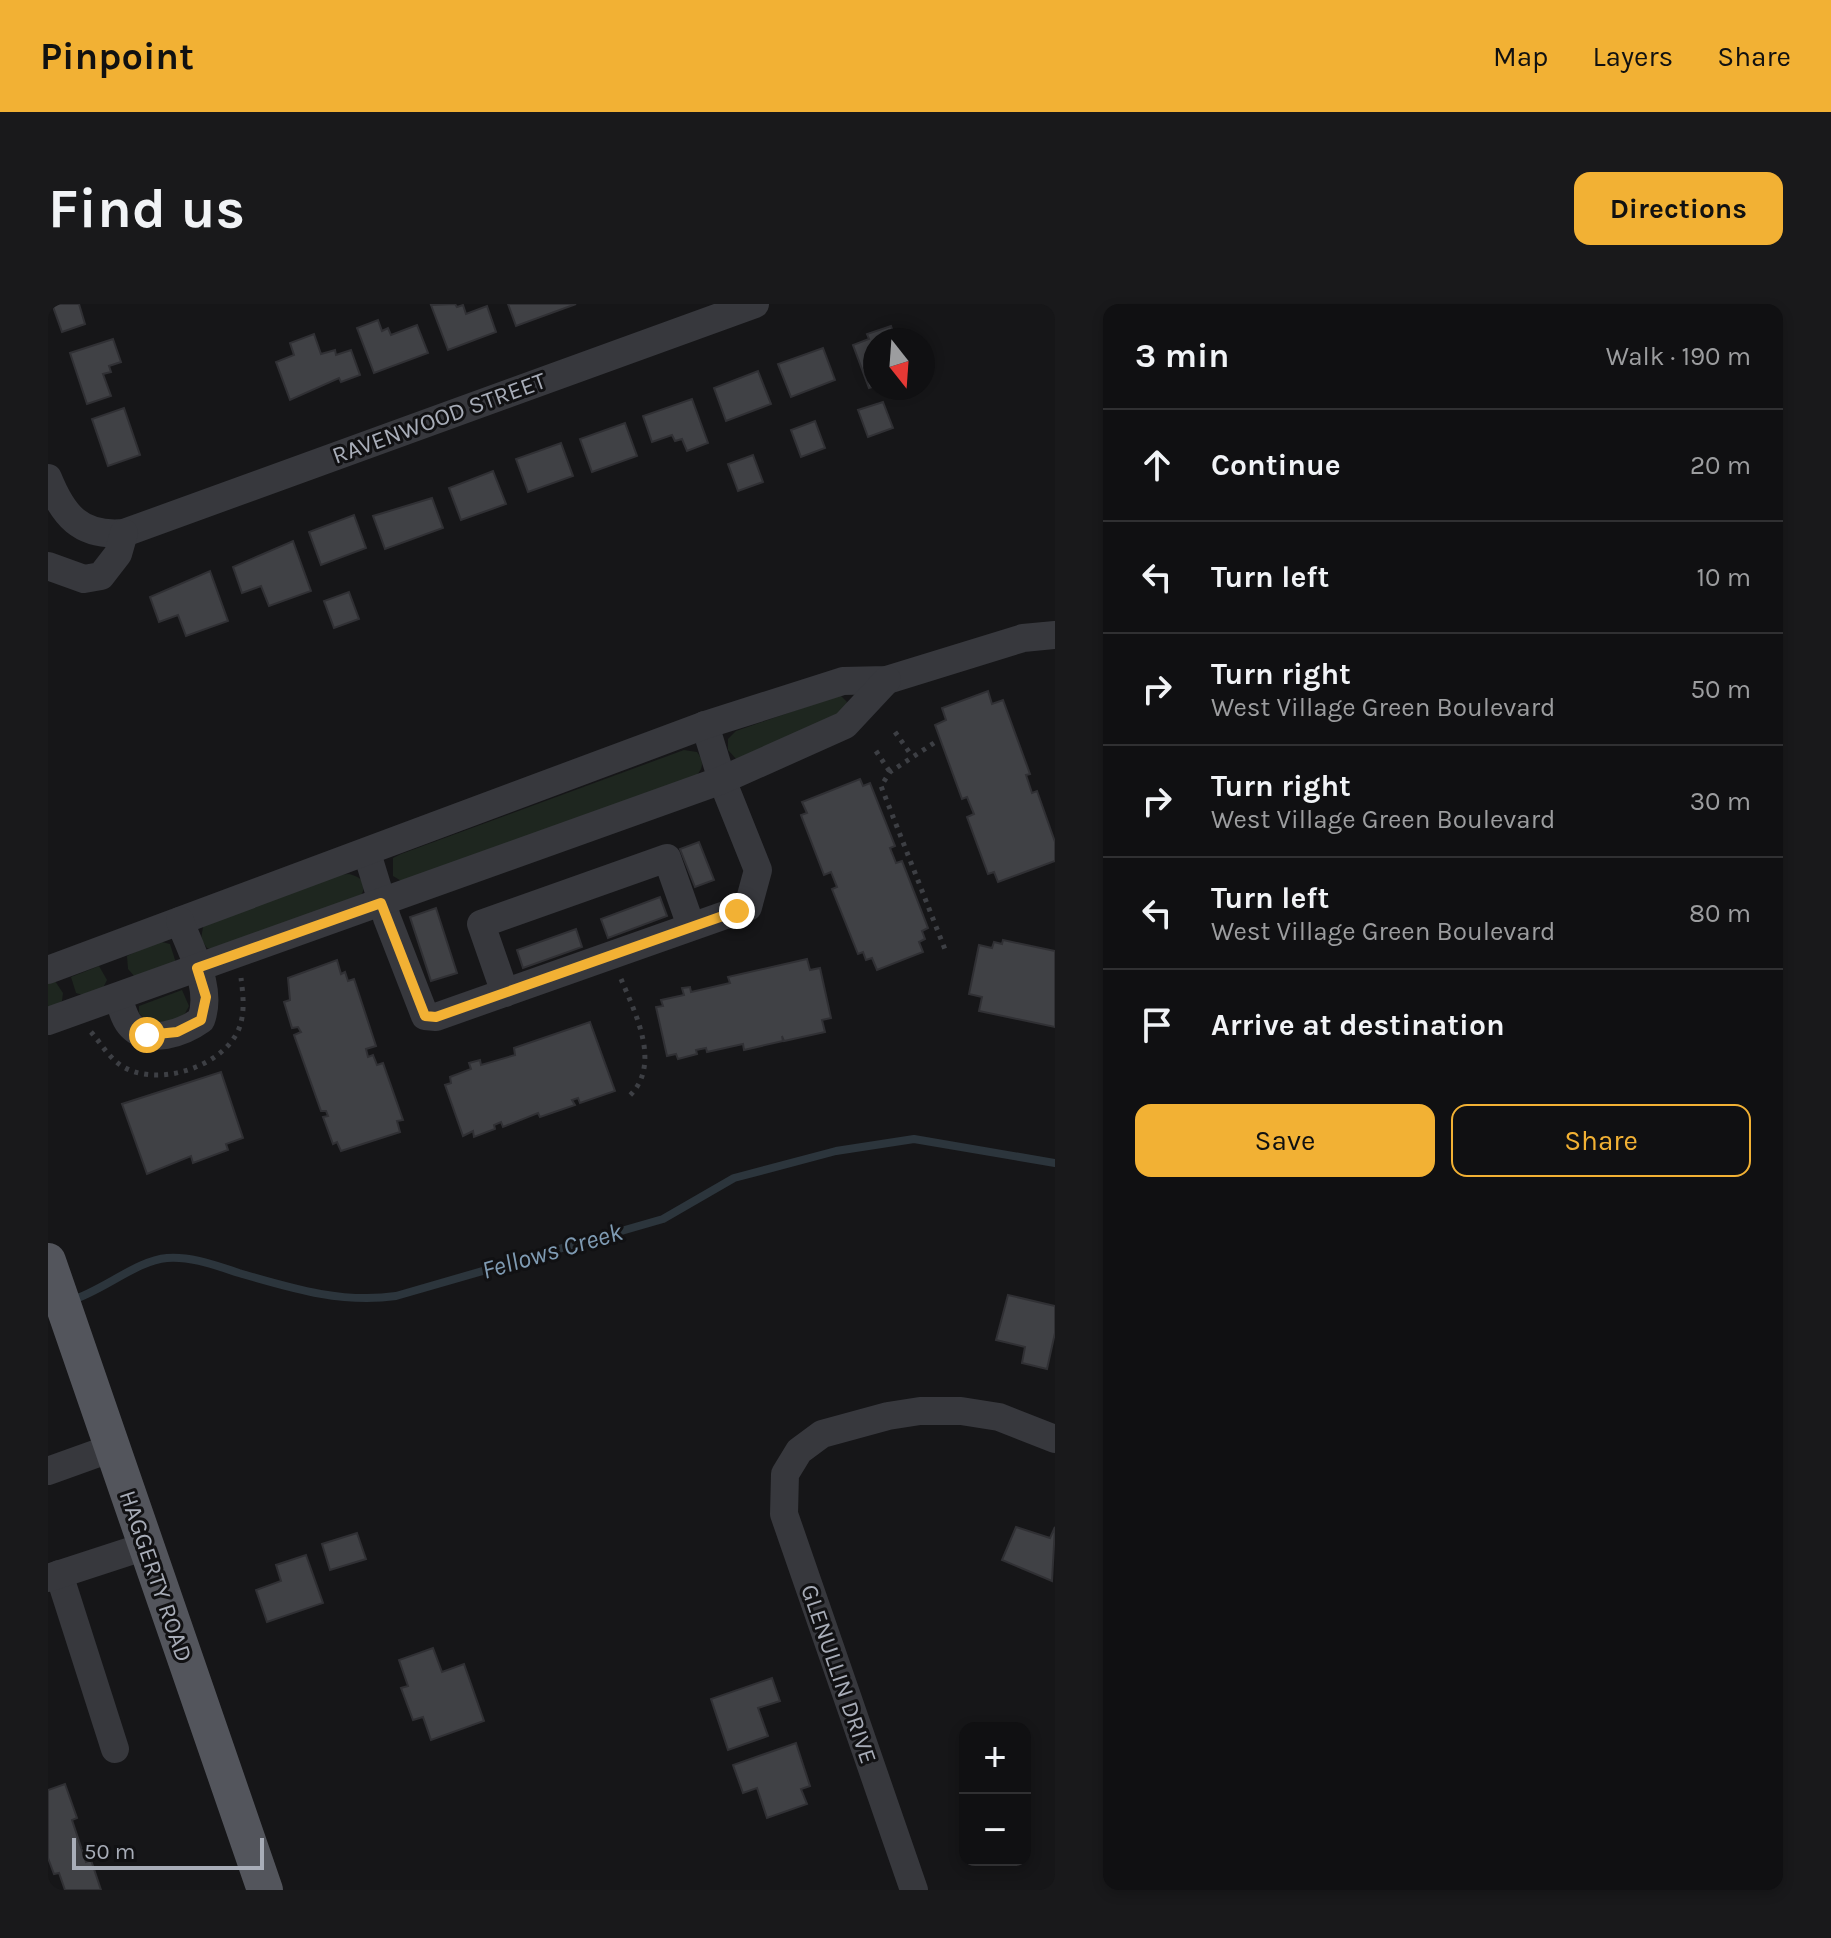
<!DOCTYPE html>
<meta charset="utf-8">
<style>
body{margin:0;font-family:Karla,sans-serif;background:#19191b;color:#f1f3f6}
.controls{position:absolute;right:24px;bottom:24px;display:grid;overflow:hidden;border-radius:16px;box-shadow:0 4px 12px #0003}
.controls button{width:72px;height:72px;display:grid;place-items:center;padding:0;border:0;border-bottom:2px solid #303032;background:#101012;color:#f1f3f6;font:40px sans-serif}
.compass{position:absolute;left:815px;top:24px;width:72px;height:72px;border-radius:50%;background:#101012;box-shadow:0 4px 12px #0003;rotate:163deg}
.scale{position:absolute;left:24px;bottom:20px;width:192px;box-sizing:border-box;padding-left:8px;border:4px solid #a8adb8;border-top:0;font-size:22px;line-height:28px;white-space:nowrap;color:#a8adb8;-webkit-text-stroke:6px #111113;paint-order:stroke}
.stop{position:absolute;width:24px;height:24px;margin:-18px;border:6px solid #f2b134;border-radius:50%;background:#fff}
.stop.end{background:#f2b134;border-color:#fff;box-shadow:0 2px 8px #0008}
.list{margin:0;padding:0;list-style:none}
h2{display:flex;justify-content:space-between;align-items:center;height:104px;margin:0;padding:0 32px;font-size:34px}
h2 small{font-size:26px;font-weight:400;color:#9c9d9f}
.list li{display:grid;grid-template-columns:52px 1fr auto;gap:24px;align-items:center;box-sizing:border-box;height:112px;padding:0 32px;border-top:2px solid #303032}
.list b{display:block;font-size:30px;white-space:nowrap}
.list p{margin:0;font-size:26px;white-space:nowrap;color:#9c9d9f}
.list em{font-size:26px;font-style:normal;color:#9c9d9f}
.actions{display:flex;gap:16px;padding:24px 32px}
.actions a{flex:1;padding:18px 0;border:2px solid #f2b134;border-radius:16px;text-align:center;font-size:28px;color:#f2b134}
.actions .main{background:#f2b134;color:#111}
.icon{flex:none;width:44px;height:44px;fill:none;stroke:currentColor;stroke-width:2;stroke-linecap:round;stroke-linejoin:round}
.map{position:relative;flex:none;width:1007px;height:1586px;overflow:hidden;border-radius:16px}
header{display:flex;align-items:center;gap:48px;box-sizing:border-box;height:112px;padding:0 40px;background:#f2b134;color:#111}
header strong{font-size:38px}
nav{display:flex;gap:44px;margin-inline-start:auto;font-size:28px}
.intro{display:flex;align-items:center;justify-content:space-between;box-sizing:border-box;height:192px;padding:0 48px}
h1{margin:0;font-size:56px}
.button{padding:20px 36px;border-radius:16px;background:#f2b134;color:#111;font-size:28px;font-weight:700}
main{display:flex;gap:48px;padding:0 48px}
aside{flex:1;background:#101012;border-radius:16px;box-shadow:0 4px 12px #0003}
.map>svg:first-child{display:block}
</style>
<header>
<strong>Pinpoint</strong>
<nav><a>Map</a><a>Layers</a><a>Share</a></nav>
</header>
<div class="intro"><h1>Find us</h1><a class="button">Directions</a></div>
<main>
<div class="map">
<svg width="1007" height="1586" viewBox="0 0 1007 1586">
<rect width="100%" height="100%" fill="#161618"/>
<g fill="#1e261f">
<polygon points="792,391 799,398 794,409 689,456 680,446 680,435 688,427"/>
<path d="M 636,446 L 649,448 C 657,459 655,465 646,474 L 355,578 L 345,572 L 345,554 L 353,550 Z"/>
<path d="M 301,570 C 319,574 319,585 309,598 L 172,647 L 159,644 L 153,635 L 155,623 L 162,618 L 289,571 Z"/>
<polygon points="110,637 122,640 128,659 88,674 80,665 79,652"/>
<polygon points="51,662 59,676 54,686 38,692 28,689 23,673"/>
<polygon points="7,677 15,689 14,697 0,705 0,678"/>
<polygon points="134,686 141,702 133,717 100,718 91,709 91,702"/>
</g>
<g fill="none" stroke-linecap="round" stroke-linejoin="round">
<path stroke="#2c353c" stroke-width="8" d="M 24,996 C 54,987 90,956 119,954 C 143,952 169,962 191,969 C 243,984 294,1000 348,992 L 615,915 L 686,874 L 788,847 L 866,835 L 1007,859"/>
</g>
<g fill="#404145" stroke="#303034" stroke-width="2">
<polygon points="4,0 31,0 37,20 14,28"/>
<polygon points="407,0 409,3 415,1 418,10 439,2 448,28 400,46 383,1"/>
<polygon points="460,0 528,0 468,22"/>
<polygon points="330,16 334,27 340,24 343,31 369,21 380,49 326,69 309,24"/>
<polygon points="843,22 848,36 827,36 827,82 821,84 805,41 821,35 819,30"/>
<polygon points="266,30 273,50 287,46 288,51 303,46 312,71 293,78 291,74 242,96 228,58 246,51 242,39"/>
<polygon points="65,35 73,58 61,62 63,68 55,70 63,92 39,100 22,49"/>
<polygon points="775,44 787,76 743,93 730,60"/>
<polygon points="710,67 723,100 678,117 666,84"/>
<polygon points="644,95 660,139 639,147 634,135 627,137 624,131 604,138 595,112"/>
<polygon points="835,98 845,124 820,133 810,106"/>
<polygon points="76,104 92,151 60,162 44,115"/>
<polygon points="767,117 777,144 753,153 743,126"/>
<polygon points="577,119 589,152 544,168 532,135"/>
<polygon points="513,139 525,172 480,188 468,155"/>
<polygon points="705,151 715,178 690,187 680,160"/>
<polygon points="445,167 458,200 413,216 401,184"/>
<polygon points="384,194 395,224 337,245 325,212"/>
<polygon points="306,211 318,244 273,261 261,228"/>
<polygon points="245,237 263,287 221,302 213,282 194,289 185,263"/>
<polygon points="162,267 180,317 138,332 130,311 111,318 102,293"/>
<polygon points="301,288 311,315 286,324 276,297"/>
<polygon points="940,387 944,400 955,396 982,470 978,471 984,489 989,487 1007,538 1007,557 950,578 946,568 940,570 919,513 926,510 919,493 914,495 887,421 898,416 894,404"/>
<polygon points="812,475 815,482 822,479 847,542 842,544 848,559 854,557 880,624 874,627 877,635 871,638 875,648 829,666 824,654 818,656 815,648 810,650 784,585 789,583 783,568 776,571 753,511 759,509 754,498"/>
<polygon points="651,538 666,576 647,583 632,545"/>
<polygon points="612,593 619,612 560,634 553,615"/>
<polygon points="388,604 409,669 383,677 362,613"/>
<polygon points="528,625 534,643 475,664 469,646"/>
<polygon points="955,636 1007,647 1007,723 931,707 934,693 921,690 931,641 944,644 946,638 954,640"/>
<polygon points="759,655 762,666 772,664 783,714 774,716 777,728 736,737 734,732 735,737 696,746 695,740 659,748 658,744 648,746 649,750 630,755 628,750 619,752 608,703 615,702 613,696 636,691 634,684 642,683 643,688 682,679 680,673"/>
<polygon points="289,656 293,670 297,668 300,677 306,675 328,742 318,745 320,753 325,751 329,761 335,759 355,816 349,817 352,828 293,847 289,838 285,840 275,813 280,812 278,807 273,807 246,731 253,728 250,723 244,724 236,698 242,696 240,674"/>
<polygon points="542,718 567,787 532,799 530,794 524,796 527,801 492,813 490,809 455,823 453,818 446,821 447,825 426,833 425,827 415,832 397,781 403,779 402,773 423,765 421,759 432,756 433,761 467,751 466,744"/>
<polygon points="173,768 195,834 178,840 180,846 145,859 143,852 99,870 74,800"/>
<polygon points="960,991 1007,1002 1007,1029 999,1065 974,1059 977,1043 948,1036"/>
<polygon points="968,1223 1002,1234 1007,1223 1004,1277 954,1256"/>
<polygon points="309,1229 318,1255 282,1266 274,1240"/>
<polygon points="258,1251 275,1299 219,1318 208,1286 233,1277 228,1261"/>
<polygon points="385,1344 394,1368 416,1360 436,1417 383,1436 375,1413 365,1416 353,1384 360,1382 351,1356"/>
<polygon points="724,1374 732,1397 710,1404 720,1432 680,1446 663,1395"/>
<polygon points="748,1439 762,1482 753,1485 759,1500 719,1514 709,1484 695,1489 685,1461"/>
<polygon points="17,1480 29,1514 24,1516 38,1558 43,1556 53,1586 17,1586 11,1569 6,1570 0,1554 0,1486"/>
</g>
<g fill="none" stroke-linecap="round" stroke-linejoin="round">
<g stroke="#3d3f44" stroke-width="5" stroke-dasharray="4 6" stroke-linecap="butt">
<polyline points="847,428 864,452"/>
<polyline points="886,439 842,468 833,482 898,648"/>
<polyline points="828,447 842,468"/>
<path d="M 573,675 C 589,713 615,764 578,795"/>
<path d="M 43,728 C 52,738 59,751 71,760 C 106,786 178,763 192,722 C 197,706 195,690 193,674"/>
</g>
<g stroke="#37383d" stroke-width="28">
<path d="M 0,174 C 15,211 32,233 76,229 L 707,0"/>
<polyline points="0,262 36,275 53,272 70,250 76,229"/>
<polyline points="319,549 339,614 377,712 388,713 700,603 710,566 674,476 657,421"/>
<polyline points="0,666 657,421 795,377 839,376 975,334 1007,331"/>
<polyline points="457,689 433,620 619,554 643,622"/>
<path d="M 70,693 C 73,701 76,715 83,722 C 101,741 135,729 153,716 C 165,684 143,648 132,617"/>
<polyline points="0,717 674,476 797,421 839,376"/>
<polyline points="0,1167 64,1144"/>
<polyline points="11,1270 67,1445"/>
<polyline points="0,1274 98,1242"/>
<polyline points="866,1586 736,1210 737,1170 751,1147 774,1130 840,1112 872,1107 913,1107 951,1113 1007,1135"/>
</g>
<polyline stroke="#53555c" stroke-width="36" points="0,957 217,1586"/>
</g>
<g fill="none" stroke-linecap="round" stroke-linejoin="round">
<polyline stroke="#f2b134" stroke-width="10" points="99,731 129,728 153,716 158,693 149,664 333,599 377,712 388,713 689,607"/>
</g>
<g text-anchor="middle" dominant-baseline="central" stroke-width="6" stroke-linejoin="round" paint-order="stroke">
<g font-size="24" fill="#a8adb8" stroke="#111113">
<text transform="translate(391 114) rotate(-20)">RAVENWOOD STREET</text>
<text transform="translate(108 1272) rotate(71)">HAGGERTY ROAD</text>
<text transform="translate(791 1370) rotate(71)">GLENULLIN DRIVE</text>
</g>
<g font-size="26" font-style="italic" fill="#7f9bb3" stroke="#111113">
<text transform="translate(504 947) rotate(-16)">Fellows Creek</text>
</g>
</g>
</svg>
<div class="controls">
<button>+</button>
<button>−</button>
</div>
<svg class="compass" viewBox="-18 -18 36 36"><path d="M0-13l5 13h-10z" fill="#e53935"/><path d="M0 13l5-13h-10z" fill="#9c9d9f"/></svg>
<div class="scale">50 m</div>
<div class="stop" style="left:99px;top:731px"></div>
<div class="stop end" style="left:689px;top:607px"></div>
</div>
<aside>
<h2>3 min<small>Walk · 190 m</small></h2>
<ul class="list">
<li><svg class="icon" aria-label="ahead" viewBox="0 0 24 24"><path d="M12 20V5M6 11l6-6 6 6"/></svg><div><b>Continue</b></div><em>20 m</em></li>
<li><svg class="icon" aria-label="left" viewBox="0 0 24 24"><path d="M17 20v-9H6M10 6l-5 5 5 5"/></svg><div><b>Turn left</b></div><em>10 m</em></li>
<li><svg class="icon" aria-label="right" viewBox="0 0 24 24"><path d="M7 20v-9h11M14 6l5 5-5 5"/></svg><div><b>Turn right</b><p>West Village Green Boulevard</p></div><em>50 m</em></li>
<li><svg class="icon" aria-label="right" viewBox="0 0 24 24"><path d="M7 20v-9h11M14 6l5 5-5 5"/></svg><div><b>Turn right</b><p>West Village Green Boulevard</p></div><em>30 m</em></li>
<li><svg class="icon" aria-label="left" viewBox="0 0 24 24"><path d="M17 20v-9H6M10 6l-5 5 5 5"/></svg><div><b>Turn left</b><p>West Village Green Boulevard</p></div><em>80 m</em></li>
<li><svg class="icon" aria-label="arrive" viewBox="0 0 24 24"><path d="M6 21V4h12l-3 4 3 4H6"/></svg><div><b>Arrive at destination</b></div></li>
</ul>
<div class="actions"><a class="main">Save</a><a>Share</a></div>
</aside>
</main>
